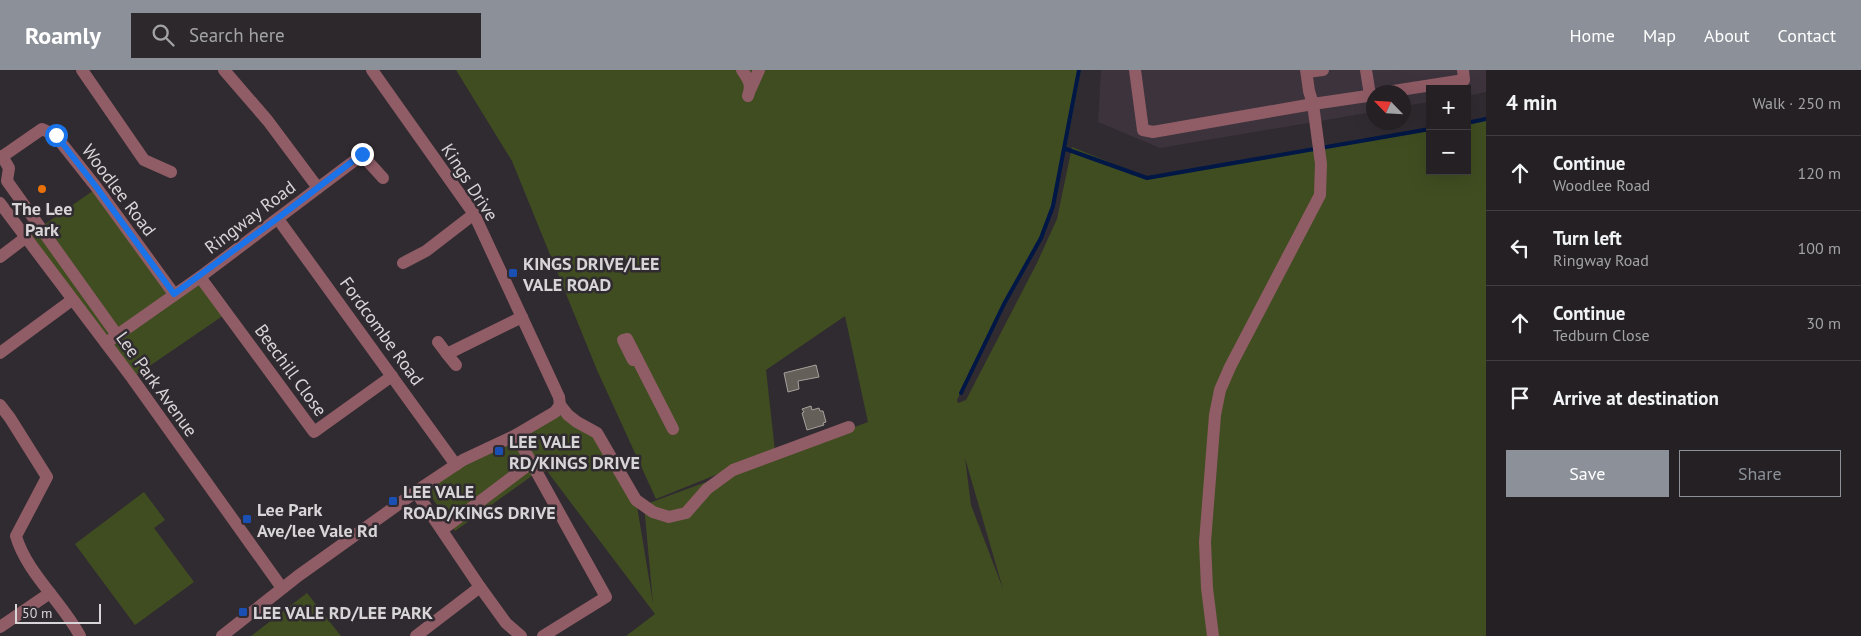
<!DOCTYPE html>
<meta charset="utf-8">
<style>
body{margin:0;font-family:"PT Sans",sans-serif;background:#2c282c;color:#f1f3f6}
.controls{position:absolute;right:15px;top:15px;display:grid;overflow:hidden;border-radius:0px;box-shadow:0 5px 20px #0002}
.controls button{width:45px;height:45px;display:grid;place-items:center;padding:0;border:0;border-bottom:1px solid #413e41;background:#242024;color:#f1f3f6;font:25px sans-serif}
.compass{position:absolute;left:1366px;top:15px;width:45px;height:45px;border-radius:50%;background:#242024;box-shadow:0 5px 20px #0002;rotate:295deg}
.scale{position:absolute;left:15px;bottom:12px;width:86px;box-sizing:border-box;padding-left:5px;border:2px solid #d8d5d8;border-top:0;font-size:14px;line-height:18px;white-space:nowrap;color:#d8d5d8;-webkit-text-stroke:4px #302b30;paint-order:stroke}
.stop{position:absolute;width:15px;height:15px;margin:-11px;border:4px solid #1a73e8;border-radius:50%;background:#fff}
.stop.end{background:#1a73e8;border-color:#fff;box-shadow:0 1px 5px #0008}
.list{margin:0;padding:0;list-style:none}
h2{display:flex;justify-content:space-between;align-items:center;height:65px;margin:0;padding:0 20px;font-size:21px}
h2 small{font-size:16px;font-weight:400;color:#a3a3a6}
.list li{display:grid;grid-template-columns:32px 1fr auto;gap:15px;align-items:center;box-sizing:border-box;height:75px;padding:0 20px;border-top:1px solid #413e41}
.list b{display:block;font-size:19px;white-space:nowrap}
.list p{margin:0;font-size:16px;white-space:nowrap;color:#a3a3a6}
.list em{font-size:16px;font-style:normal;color:#a3a3a6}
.actions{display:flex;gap:10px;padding:15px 20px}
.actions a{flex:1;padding:11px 0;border:1px solid #8c9099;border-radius:0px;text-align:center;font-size:18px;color:#8c9099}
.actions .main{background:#8c9099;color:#fff}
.icon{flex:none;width:28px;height:28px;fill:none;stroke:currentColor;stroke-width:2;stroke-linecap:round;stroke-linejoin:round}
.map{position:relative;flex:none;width:1486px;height:566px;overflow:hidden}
header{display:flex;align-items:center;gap:30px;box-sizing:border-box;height:70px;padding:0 25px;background:#8c9099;color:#fff}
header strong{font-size:24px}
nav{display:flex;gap:28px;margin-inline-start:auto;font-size:18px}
.search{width:350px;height:45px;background:#2c282c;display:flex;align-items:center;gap:12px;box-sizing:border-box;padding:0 18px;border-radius:0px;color:#a3a3a6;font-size:19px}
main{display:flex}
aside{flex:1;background:#242024}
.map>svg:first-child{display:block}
</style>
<header>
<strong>Roamly</strong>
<div class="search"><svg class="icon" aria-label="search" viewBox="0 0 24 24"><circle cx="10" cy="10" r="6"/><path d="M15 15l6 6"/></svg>Search here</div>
<nav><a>Home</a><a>Map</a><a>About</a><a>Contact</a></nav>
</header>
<main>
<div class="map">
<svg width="1486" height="566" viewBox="0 0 1486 566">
<rect width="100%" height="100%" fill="#302b30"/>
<polygon fill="#3c333c" points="1101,0 1486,0 1486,22 1467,26 1467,19 1430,19 1430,32 1404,36 1404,22 1374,22 1373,42 1160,78 1098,52"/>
<g fill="#404d21" fill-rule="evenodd">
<path d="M 456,0 L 1081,0 L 1066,78 L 1057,111 L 1053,136 L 1041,168 L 1004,234 L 957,330 L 958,333 L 966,330 L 1037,193 L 1057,149 L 1072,77 L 1148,108 L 1430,59 L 1430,101 L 1467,101 L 1467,53 L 1486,49 L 1486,566 L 626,566 L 655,544 L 547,401 L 536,403 L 455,461 L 424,416 L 555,342 L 595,365 L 636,430 L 653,533 L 644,435 L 868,352 L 845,246 L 766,300 L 775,381 L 656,429 L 597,300 L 512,91 ZM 965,388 L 1003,519 L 971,435 Z"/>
<polygon points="97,118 174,224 200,207 227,243 132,308 25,168"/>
<polygon points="144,422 165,450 154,458 194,512 135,555 75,474"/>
<polygon points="307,523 341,566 251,566"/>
</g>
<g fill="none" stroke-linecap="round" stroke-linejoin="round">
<g stroke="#011745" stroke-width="4">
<polyline points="1467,53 1486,49"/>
<polyline points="1066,79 1147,108 1430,59"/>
<polyline points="961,323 1004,234 1041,168 1053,136 1079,0"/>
</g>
</g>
<g fill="#655f5a" stroke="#a7a19c">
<polygon points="816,295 819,307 798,311 799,319 788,322 784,303"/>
<polygon points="811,336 812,340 819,338 820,341 823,341 826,352 823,353 824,355 807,360 802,343 804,342 802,339"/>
</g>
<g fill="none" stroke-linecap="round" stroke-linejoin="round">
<g stroke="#905c66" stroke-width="12">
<polyline points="82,0 144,90 171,102"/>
<polyline points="372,0 474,144 559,327 560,335 568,345 577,352 597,363 636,430 653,442 669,447 686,443 707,419 733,400 849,357"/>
<path d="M 742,0 C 749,10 752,15 748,26"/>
<polyline points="1135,0 1143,60 1153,62 1313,34 1309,21 1306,0"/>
<polyline points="1366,0 1370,25"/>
<polyline points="1307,2 1323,0"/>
<polyline points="751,18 759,0"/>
<polyline points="1387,22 1464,10 1463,0"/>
<polyline points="2,86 9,98 7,111 117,265"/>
<polyline points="0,88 42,59 55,65 97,118 174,224"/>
<polyline points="318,118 362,85 383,108"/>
<polyline points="0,133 132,308 282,518"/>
<polyline points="278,149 456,395"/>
<polyline points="0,187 25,168"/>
<polyline points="403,193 426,181 474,144"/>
<polyline points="200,207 314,362 392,306"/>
<polyline points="438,272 447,284"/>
<polyline points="106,273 200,207 318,118 268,51 224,0"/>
<polyline points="0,283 72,230"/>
<polyline points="637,288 633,290 623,270 627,269 673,359"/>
<polyline points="456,295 447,284 522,247"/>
<path d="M 0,335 L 10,348 L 47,407 L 16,466 C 26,502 63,533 80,566"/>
<polyline points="516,365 606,527 543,566"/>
<polyline points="416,422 480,517 506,553 521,566"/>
<polyline points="442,460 531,393"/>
<polyline points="0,557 50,523"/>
<polyline points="222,566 298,506 424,416 463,390 516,365 555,342 560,335"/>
<polyline points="416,566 480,517"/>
<polyline points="1213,566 1207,518 1205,472 1215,345 1220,320 1230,297 1320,125 1321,94 1313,34 1374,25"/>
</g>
</g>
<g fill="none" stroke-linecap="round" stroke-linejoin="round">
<polyline stroke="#1a73e8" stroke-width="6" points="56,65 97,118 174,224 278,148 362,84"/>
</g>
<circle fill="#e8710a" stroke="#302b30" stroke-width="2" cx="42" cy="119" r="5"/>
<g fill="#1a4fb4" stroke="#302b30" stroke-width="2">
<rect x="508" y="198" width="10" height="10" rx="2.5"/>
<rect x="494" y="376" width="10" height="10" rx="2.5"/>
<rect x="388" y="426" width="10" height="10" rx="2.5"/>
<rect x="242" y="444" width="10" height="10" rx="2.5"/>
<rect x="238" y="537" width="10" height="10" rx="2.5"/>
</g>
<g text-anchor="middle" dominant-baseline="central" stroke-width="5" stroke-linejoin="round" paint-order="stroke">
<g font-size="18" fill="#d8d5d8" stroke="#302b30">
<text transform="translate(470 112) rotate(57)">Kings Drive</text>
<text transform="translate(119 120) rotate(53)">Woodlee Road</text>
<text transform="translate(250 147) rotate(-37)">Ringway Road</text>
<text transform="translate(382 261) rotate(54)">Fordcombe Road</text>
<text transform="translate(291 300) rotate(54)">Beechill Close</text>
<text transform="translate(157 314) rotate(54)">Lee Park Avenue</text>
</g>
<g font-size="18" font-weight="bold" fill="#d8d5d8" stroke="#302b30" text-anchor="start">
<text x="42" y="138" text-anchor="middle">The Lee<tspan x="42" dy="21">Park</tspan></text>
<text x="523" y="193">KINGS DRIVE/LEE<tspan x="523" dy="21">VALE ROAD</tspan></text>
<text x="509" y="371">LEE VALE<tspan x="509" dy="21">RD/KINGS DRIVE</tspan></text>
<text x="403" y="421">LEE VALE<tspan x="403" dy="21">ROAD/KINGS DRIVE</tspan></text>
<text x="257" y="439">Lee Park<tspan x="257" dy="21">Ave/lee Vale Rd</tspan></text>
<text x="253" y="542">LEE VALE RD/LEE PARK</text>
</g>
</g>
</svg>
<div class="controls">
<button>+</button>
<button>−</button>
</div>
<svg class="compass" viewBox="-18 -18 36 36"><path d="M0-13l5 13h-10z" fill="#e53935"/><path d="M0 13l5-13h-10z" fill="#a3a3a6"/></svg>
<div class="scale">50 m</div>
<div class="stop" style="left:56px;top:65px"></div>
<div class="stop end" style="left:362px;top:84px"></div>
</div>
<aside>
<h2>4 min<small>Walk · 250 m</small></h2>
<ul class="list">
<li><svg class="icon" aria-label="ahead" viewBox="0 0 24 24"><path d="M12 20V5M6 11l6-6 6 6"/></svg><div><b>Continue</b><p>Woodlee Road</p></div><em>120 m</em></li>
<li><svg class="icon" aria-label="left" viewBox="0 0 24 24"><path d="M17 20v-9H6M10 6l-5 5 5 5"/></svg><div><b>Turn left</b><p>Ringway Road</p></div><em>100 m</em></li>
<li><svg class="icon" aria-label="ahead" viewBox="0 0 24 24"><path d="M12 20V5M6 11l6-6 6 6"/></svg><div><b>Continue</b><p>Tedburn Close</p></div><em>30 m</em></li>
<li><svg class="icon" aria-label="arrive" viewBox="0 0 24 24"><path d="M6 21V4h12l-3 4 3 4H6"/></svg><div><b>Arrive at destination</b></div></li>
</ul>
<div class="actions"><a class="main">Save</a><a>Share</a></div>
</aside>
</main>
